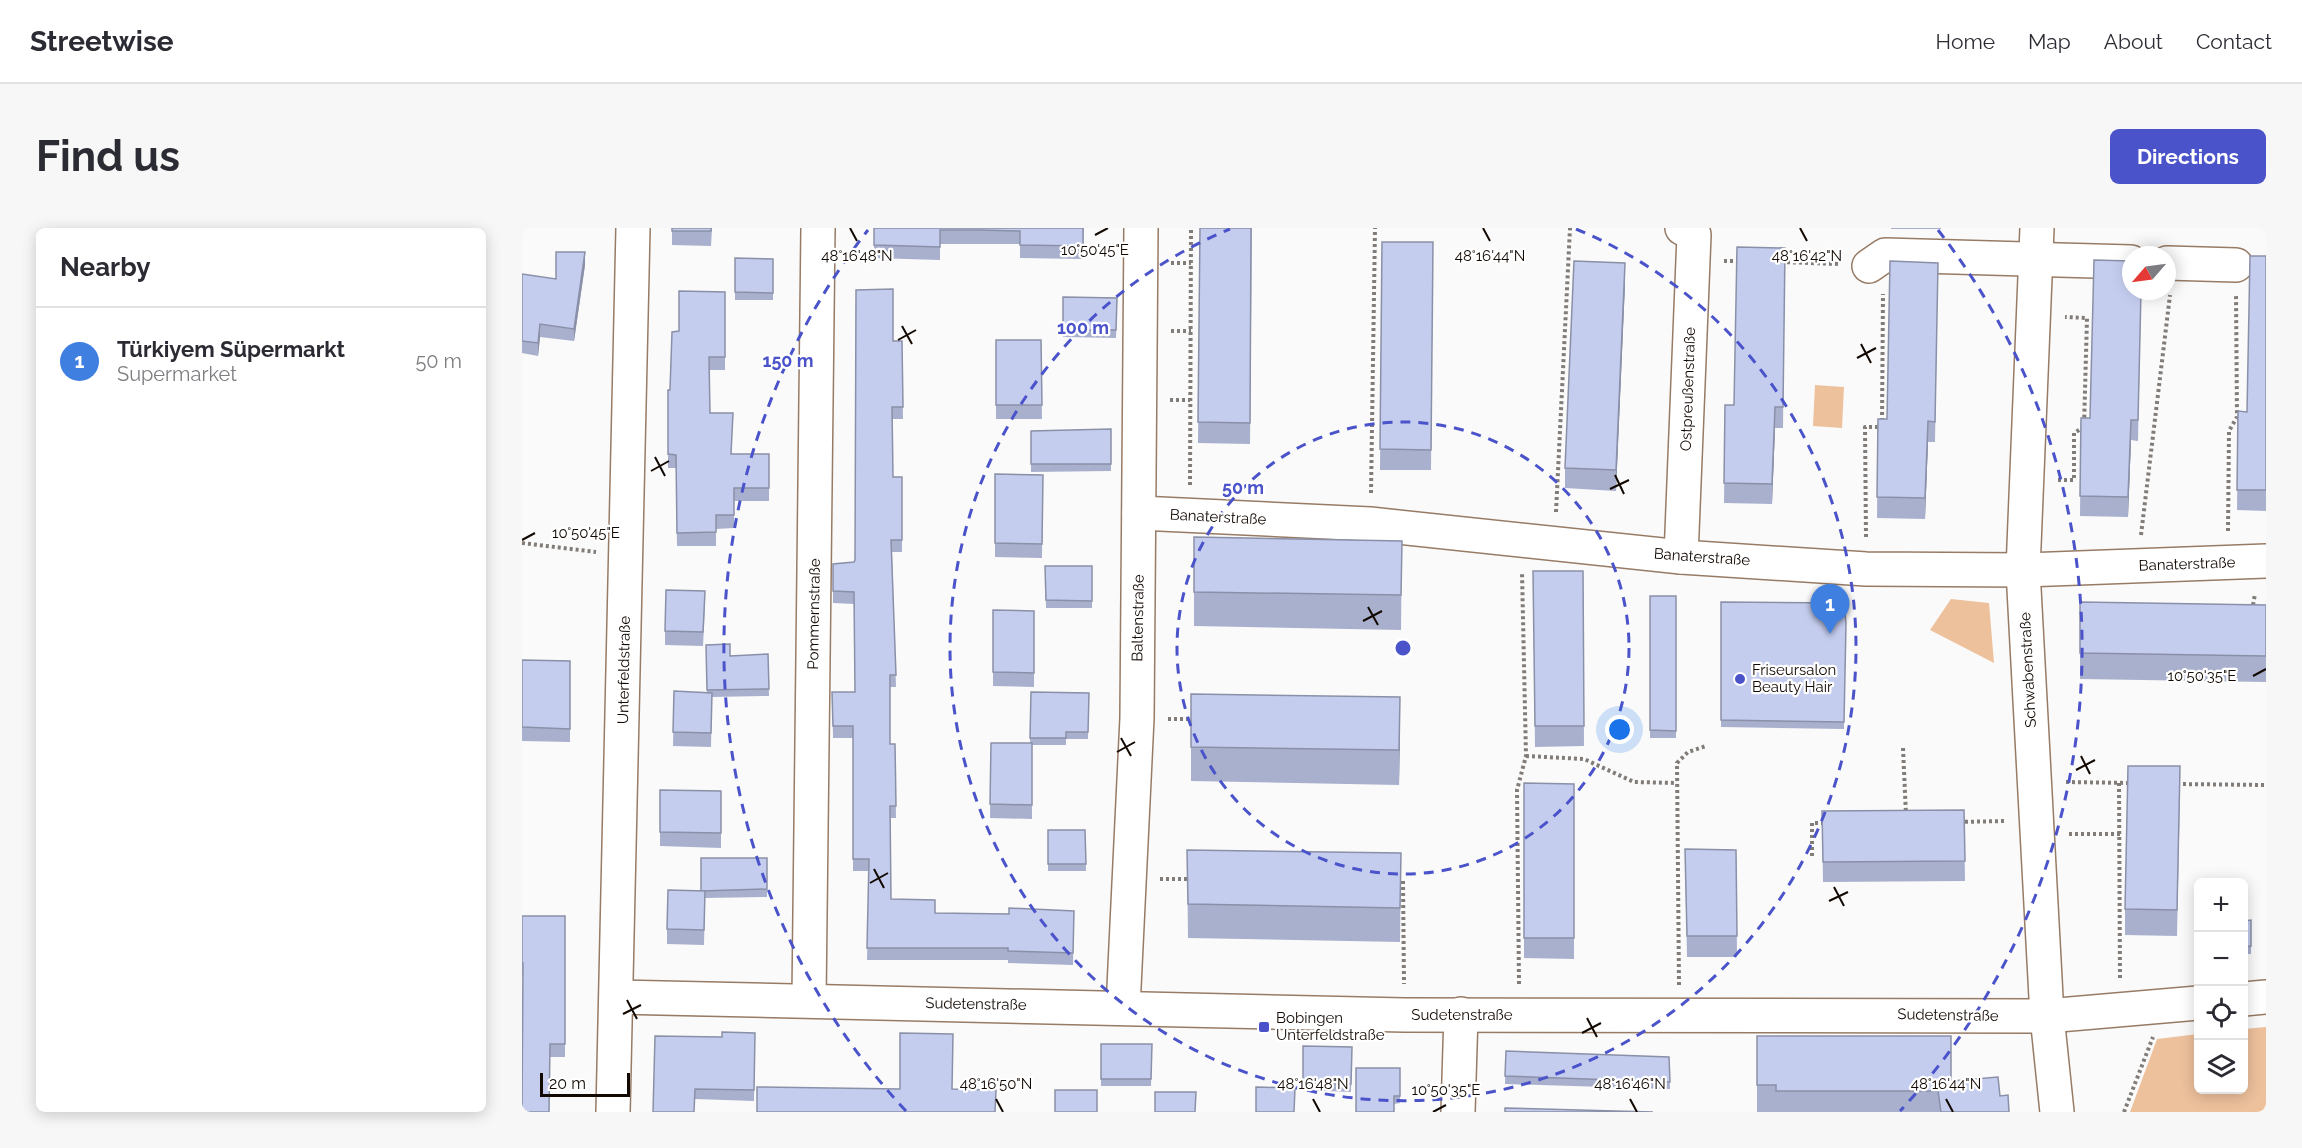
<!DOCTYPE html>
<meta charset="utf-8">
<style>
body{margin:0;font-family:Raleway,sans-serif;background:#f7f7f7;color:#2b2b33}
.controls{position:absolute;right:18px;bottom:18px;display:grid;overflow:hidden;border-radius:9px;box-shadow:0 3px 15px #0003}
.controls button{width:54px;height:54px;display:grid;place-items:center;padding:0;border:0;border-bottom:2px solid #e1e1e2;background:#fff;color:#2b2b33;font:30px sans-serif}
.compass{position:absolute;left:1600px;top:18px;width:54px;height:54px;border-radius:50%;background:#fff;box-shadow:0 3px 15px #0003;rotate:242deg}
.scale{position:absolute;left:18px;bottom:15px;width:90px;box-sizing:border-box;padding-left:6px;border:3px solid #130903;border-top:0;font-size:16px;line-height:21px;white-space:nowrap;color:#130903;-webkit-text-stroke:4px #fff;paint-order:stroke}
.you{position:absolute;left:1098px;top:502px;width:21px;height:21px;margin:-15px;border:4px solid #fff;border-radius:50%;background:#1a73e8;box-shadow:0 0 0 9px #1a73e833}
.badge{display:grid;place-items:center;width:39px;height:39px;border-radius:50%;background:#4a53c9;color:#fff;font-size:20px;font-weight:700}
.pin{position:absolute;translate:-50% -50px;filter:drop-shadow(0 2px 3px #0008)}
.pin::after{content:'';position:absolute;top:32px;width:21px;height:18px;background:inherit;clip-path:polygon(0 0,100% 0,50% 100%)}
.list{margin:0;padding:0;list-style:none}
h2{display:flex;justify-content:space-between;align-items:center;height:78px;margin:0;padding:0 24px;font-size:26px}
h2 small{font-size:20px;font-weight:400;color:#7c7c81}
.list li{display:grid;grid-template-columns:39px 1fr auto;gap:18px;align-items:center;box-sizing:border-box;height:108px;padding:0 24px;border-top:2px solid #e1e1e2}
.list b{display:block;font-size:22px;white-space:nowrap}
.list p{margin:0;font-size:20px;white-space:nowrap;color:#7c7c81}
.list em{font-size:20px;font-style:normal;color:#7c7c81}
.icon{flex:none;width:33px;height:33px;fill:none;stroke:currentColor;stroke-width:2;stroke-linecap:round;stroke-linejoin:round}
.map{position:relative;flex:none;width:1744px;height:884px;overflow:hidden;border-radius:9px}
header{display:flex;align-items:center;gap:36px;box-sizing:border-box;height:84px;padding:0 30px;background:#fff;border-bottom:2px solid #e1e1e2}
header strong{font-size:28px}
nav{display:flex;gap:33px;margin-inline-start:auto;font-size:21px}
.intro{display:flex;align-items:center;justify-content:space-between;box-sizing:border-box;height:144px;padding:0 36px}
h1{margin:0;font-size:42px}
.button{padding:15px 27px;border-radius:9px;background:#4a53c9;color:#fff;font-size:21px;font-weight:700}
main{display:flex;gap:36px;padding:0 36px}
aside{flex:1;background:#fff;border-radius:9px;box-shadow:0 3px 15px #0003}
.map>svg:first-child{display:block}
</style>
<header>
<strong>Streetwise</strong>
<nav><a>Home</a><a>Map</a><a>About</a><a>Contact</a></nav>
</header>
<div class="intro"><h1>Find us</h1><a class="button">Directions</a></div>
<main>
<aside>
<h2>Nearby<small></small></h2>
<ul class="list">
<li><span class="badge" style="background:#3f7fe0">1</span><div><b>Türkiyem Süpermarkt</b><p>Supermarket</p></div><em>50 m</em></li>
</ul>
</aside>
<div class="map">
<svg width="1744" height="884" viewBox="0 0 1744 884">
<rect width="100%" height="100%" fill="#fafafa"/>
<g fill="#eec19d">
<polygon points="1293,157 1322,159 1320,200 1291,198"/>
<polygon points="1429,371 1467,375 1472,435 1408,402"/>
<polygon points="1744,799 1744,884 1608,884 1635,811 1676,806 1676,862 1722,862 1722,801"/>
</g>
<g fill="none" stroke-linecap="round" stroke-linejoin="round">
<defs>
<g id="minor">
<polyline points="1515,0 1501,342 1525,788 1535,884"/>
<polyline points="1645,35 1714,37"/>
<polyline points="1347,38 1363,27 1609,34"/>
<polyline points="617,285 848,296 1159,329 1344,341 1501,342 1744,333"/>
<polyline points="1159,329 1172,7 1160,0"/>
<polyline points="95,769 882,787 1525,788 1676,775"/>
<polyline points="1722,771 1744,769"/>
<polyline points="287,772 296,0"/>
<polyline points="601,780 615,490 619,0"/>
<polyline points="91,884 111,0"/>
<polyline points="936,884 939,786"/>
</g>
</defs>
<use href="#minor" stroke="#977b65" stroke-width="36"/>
<g stroke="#817c78" stroke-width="4" stroke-dasharray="3 3" stroke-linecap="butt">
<polyline points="1202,33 1218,33"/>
<polyline points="1259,34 1317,36"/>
<polyline points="649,35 669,35"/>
<polyline points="649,103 669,103"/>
<polyline points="648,172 668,172"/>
<polyline points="1360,193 1361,66"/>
<polyline points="1536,252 1552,252 1552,205 1562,199 1565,90 1543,89"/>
<polyline points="668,257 669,0"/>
<polyline points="849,265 853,0"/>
<polyline points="1034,284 1048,0"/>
<polyline points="1706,303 1707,203 1715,189 1714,67"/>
<polyline points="1619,307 1648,67"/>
<polyline points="1344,309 1343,199 1358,199"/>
<polyline points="0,315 74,324"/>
<polyline points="1731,377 1733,366"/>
<polyline points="646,491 672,491"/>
<polyline points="1381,520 1384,587"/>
<polyline points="1004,528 1062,531 1112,554 1155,555"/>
<polyline points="1544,554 1608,555"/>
<polyline points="1597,555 1598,752"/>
<polyline points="1655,556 1744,557"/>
<polyline points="1437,594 1484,593"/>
<polyline points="1547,606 1598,606"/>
<polyline points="1290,628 1290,595 1304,595"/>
<polyline points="638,651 669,651"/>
<polyline points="875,653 881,653 882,756"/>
<polyline points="997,756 995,562 1004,528 1000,344"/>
<polyline points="1157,757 1155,535 1166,524 1184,518"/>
<polyline points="1602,884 1631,809"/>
</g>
<use href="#minor" stroke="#fff" stroke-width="33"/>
</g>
<g fill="#a9b0ce">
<polygon points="150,0 190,0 189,18 150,17"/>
<polygon points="352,0 562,0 561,31 498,30 498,16 418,16 418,32 352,30"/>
<polygon points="678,0 730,0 728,216 676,215"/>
<rect x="1369" y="0" width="50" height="1"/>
<polygon points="860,14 911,14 909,242 858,242"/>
<polygon points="1263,20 1261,200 1253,200 1250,276 1202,275 1203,177 1212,177"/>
<polygon points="1744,28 1744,283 1715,282 1716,183 1725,184"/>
<polygon points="213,30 251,31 251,72 213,72"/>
<polygon points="1416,35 1413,214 1406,214 1403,291 1355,290 1356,191 1365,191"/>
<polygon points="63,37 52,113 18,109 16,128 0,125 0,46 34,51"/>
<polygon points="1103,56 1094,263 1043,260 1043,240"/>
<polygon points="1619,63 1616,213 1609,212 1606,289 1558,288 1559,190 1568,190"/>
<polygon points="203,64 203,142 187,142 188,185 210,226 247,226 247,273 212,273 212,300 194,301 194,318 155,318 154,240 146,240 146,162 148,162 157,103"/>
<polygon points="541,69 595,70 594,110 541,109"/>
<polygon points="474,112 519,112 520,191 474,191"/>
<polygon points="380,113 381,191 370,191 371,249 380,249 380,324 370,324 374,459 368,459 368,516 373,516 374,590 368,590 369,671 413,685 487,686 552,683 551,737 486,735 486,732 345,732 347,643 331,643 331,510 311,510 310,464 333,464 332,376 311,375 311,336 332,334 333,332"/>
<polygon points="589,201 589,243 509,244 509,203"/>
<polygon points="473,246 521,247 520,330 473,329"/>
<polygon points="672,309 880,313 879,402 672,398"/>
<polygon points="523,338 570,338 570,380 524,380"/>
<polygon points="1011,343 1061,343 1062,518 1013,519"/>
<rect x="1128" y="368" width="26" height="142"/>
<polygon points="1199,374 1322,375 1322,501 1199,499"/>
<polygon points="1558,374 1744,377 1744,454 1558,451"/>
<polygon points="183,378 181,418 143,417 143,403"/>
<polygon points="471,382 512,383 512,459 471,458"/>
<polygon points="184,417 208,428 246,426 247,468 190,469 189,519 151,518 152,463 185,465"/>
<polygon points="0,432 48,433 48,514 0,513"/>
<polygon points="509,464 567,465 566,511 544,511 544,517 510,517 510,591 468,590 469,515 508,515"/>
<polygon points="669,466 878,504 877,557 669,553"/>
<polygon points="1002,555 1052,556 1052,731 1002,730"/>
<polygon points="138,562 199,563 199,620 138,618"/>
<polygon points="1658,564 1655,708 1603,707 1603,681"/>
<polygon points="1442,582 1443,653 1301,654 1300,583"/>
<polygon points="526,602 563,602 564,643 526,643"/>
<polygon points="1163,621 1214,622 1215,729 1165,729"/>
<polygon points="665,622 879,625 878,714 666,710"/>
<polygon points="245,630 245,669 183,670 182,717 145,716 145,701 179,663"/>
<polygon points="0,688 43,688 43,829 28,829 1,747 0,747"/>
<polygon points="1729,692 1729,726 1722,726 1722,693"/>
<polygon points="233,805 232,873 173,871 131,884 200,809"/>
<polygon points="1235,808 1429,853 1478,868 1487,884 1235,884"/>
<polygon points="579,816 630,816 629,858 579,858"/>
<polygon points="781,818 830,819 829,864 781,862"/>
<polygon points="984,823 1147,829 1148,861 983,856"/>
<polygon points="878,840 878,875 872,876 834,884"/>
</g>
<g fill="#8a90a7">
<polygon points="63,24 63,37 52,113 52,101"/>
<polygon points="1103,35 1103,56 1094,263 1094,242"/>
<polygon points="18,96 18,109 16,128 16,115"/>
<polygon points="1253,179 1253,200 1250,276 1250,256"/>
<polygon points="1609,192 1609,212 1606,289 1606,269"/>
<polygon points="1406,193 1406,214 1403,291 1403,270"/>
<polygon points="878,469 878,504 877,557 877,522"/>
</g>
<g fill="#c5cdef" stroke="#8a90a7" stroke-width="1.5">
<rect x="150" y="0" width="39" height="3"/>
<polygon points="352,0 561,0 561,18 498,17 498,3 457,2 418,2 418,19 352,17"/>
<polygon points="678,0 729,0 728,195 676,194"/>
<polygon points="860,14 911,14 909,222 858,221"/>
<polygon points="1215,19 1263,20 1261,179 1253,179 1250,256 1202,255 1203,177 1212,177"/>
<polygon points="34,24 63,24 52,101 18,96 16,115 0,113 0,46 34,51"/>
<polygon points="1728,28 1744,28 1744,262 1715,262 1716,183 1725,184"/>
<polygon points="213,30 251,31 251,65 213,64"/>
<polygon points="1572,32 1609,33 1609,63 1619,63 1616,192 1609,192 1606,269 1558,268 1559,190 1568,190"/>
<polygon points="1052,33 1103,35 1094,242 1043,240"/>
<polygon points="1368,33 1416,35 1413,194 1406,193 1403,270 1355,269 1356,191 1365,191"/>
<polygon points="371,61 371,113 380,113 381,179 370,179 371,249 380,249 380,312 369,312 374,447 368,447 368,516 373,516 374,578 368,578 369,671 413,672 413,685 487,686 487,680 552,683 551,725 486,723 486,720 345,720 347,631 331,631 331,498 311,498 310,464 333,464 332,364 311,363 311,336 332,334 333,332 334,62"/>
<polygon points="157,63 203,64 203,129 187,129 188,185 211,185 209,226 247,226 247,260 212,260 212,287 194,287 194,304 155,305 154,227 146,226 146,162 148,162 150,104 157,103"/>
<polygon points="541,69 595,70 594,102 541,102"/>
<polygon points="474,112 519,112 520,177 474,177"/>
<polygon points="589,201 589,236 509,236 509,203"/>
<polygon points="473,246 521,247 520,316 473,315"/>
<polygon points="672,309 880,313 879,367 672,364"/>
<polygon points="523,338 570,338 570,373 524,372"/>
<polygon points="1011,343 1061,343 1062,498 1013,498"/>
<polygon points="144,362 183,363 181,404 143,403"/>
<polygon points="1128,368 1154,368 1154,503 1128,502"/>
<polygon points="1199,374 1322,375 1324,395 1322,494 1199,492"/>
<polygon points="1558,374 1744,377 1744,428 1558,425"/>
<polygon points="471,382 512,383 512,445 471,444"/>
<polygon points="208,416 208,428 246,426 247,461 185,462 184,417"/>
<polygon points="0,432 48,433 48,501 0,499"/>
<polygon points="152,463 190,465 189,505 151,504"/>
<polygon points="509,464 567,465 566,504 544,504 544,510 508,510"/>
<polygon points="669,466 878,469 877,522 669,519"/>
<polygon points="469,515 510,515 510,577 468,576"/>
<polygon points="1606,538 1658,538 1655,682 1603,681"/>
<polygon points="1002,555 1052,556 1052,710 1002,710"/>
<polygon points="138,562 199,563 199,605 138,604"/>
<polygon points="1442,582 1443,633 1301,634 1300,583"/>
<polygon points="526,602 563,602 564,636 526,636"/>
<polygon points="1163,621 1214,622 1215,708 1165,708"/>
<polygon points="665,622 879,625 878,680 666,676"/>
<polygon points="179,630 245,630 245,661 179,663"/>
<polygon points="146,662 183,663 182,702 145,701"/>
<polygon points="0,688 43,688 43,816 28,816 27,884 0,884 1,735 0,735"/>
<polygon points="1729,692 1729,718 1722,719 1722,693"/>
<polygon points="1674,694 1677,694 1677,720 1676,720"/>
<polygon points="200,804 233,805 232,862 173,861 172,884 131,884 133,808 200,809"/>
<polygon points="378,805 431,806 430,861 474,862 473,884 235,884 235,859 378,861"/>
<polygon points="1235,808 1429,808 1429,853 1476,849 1478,868 1486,867 1487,884 1419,884 1416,863 1254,863 1254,857 1235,857"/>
<polygon points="579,816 630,816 629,851 579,851"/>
<polygon points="781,818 830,819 829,856 781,855"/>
<polygon points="984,823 1147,829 1148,854 983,848"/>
<polygon points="834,840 878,840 878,868 872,868 872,884 834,884"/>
<polygon points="734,859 773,860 772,884 734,884"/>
<rect x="533" y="862" width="42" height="22"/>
<polygon points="633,864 674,864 673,884 633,884"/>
<polygon points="983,880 1131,884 983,884"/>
</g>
<path fill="none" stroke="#130903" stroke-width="2" d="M 328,0 L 335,13M 961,0 L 968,13M 1278,0 L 1285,13M 573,7 L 586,0M 380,98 L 390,116M 376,112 L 394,102M 1339,116 L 1349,135M 1335,130 L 1354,120M 133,229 L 143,248M 129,243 L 147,233M 1093,247 L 1102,266M 1088,261 L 1107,252M 0,312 L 13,305M 846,379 L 856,397M 841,393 L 860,383M 1731,448 L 1744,441M 599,510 L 609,528M 595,524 L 613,514M 1559,528 L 1568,546M 1554,542 L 1573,532M 352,641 L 362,660M 348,655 L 366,645M 1312,659 L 1322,678M 1307,673 L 1326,664M 105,772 L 115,791M 101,786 L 119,777M 1065,790 L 1075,809M 1060,805 L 1079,795M 474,871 L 481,884M 791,871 L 798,884M 1108,871 L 1115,884M 1424,871 L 1431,884M 911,884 L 924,877"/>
<g fill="none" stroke="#4a53c9" stroke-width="3" stroke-dasharray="10 8">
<circle cx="881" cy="420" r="226"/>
<path d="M1054 1A453 453 0 1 1 708 1"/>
<path d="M384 883A679 679 0 0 1 346 2M1416 2A679 679 0 0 1 1378 883"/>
</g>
<g fill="#4a53c9" stroke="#fff" stroke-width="2">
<circle cx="1218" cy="451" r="6"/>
<rect x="736" y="793" width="12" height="12" rx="3"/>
</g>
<g text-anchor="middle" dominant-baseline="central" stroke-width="4.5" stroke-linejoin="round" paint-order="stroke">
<g font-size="15" fill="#130903" stroke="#fff">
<text transform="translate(1166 161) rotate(-88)">Ostpreußenstraße</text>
<text transform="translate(696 289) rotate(3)">Banaterstraße</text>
<text transform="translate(1180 329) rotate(4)">Banaterstraße</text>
<text transform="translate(1665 336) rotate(-2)">Banaterstraße</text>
<text transform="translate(292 386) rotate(-89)">Pommernstraße</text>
<text transform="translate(616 390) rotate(-89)">Baltenstraße</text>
<text transform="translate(102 442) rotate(-89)">Unterfeldstraße</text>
<text transform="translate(1506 442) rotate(-93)">Schwabenstraße</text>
<text transform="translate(454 776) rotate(1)">Sudetenstraße</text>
<text x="940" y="787">Sudetenstraße</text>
<text transform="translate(1426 787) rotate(1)">Sudetenstraße</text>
</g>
<g font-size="15" fill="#130903" stroke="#fff" text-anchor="start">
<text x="1230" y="442">Friseursalon<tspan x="1230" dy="17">Beauty Hair</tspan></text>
<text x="754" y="790">Bobingen<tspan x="754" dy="17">Unterfeldstraße</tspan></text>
</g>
</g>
<g font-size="15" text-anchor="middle" fill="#130903" stroke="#fff" stroke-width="4.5" stroke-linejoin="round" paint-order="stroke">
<text x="573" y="27">10°50'45"E</text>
<text x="335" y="33">48°16'48"N</text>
<text x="968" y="33">48°16'44"N</text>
<text x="1285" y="33">48°16'42"N</text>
<text x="64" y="310">10°50'45"E</text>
<text x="1680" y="453">10°50'35"E</text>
<text x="474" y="861">48°16'50"N</text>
<text x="791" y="861">48°16'48"N</text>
<text x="1108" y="861">48°16'46"N</text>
<text x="1424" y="861">48°16'44"N</text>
<text x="924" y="867">10°50'35"E</text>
</g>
<circle cx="881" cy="420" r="9" fill="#4a53c9" stroke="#fff" stroke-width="3"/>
<g font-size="18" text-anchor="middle" font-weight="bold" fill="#4a53c9" stroke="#fff" stroke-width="4.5" stroke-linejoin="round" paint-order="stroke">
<text x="561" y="106">100 m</text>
<text x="266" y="139">150 m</text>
<text x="721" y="266">50 m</text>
</g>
</svg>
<div class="controls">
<button>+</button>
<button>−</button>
<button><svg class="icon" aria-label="locate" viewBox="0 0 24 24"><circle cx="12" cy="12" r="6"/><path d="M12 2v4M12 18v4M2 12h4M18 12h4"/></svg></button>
<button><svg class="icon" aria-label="layers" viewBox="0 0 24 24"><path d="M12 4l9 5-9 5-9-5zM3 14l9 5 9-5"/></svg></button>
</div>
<svg class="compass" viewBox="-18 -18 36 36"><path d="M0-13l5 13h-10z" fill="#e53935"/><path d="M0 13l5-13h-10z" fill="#7c7c81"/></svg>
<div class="scale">20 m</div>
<div class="you"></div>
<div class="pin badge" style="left:1308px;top:406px;background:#3f7fe0">1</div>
</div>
</main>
